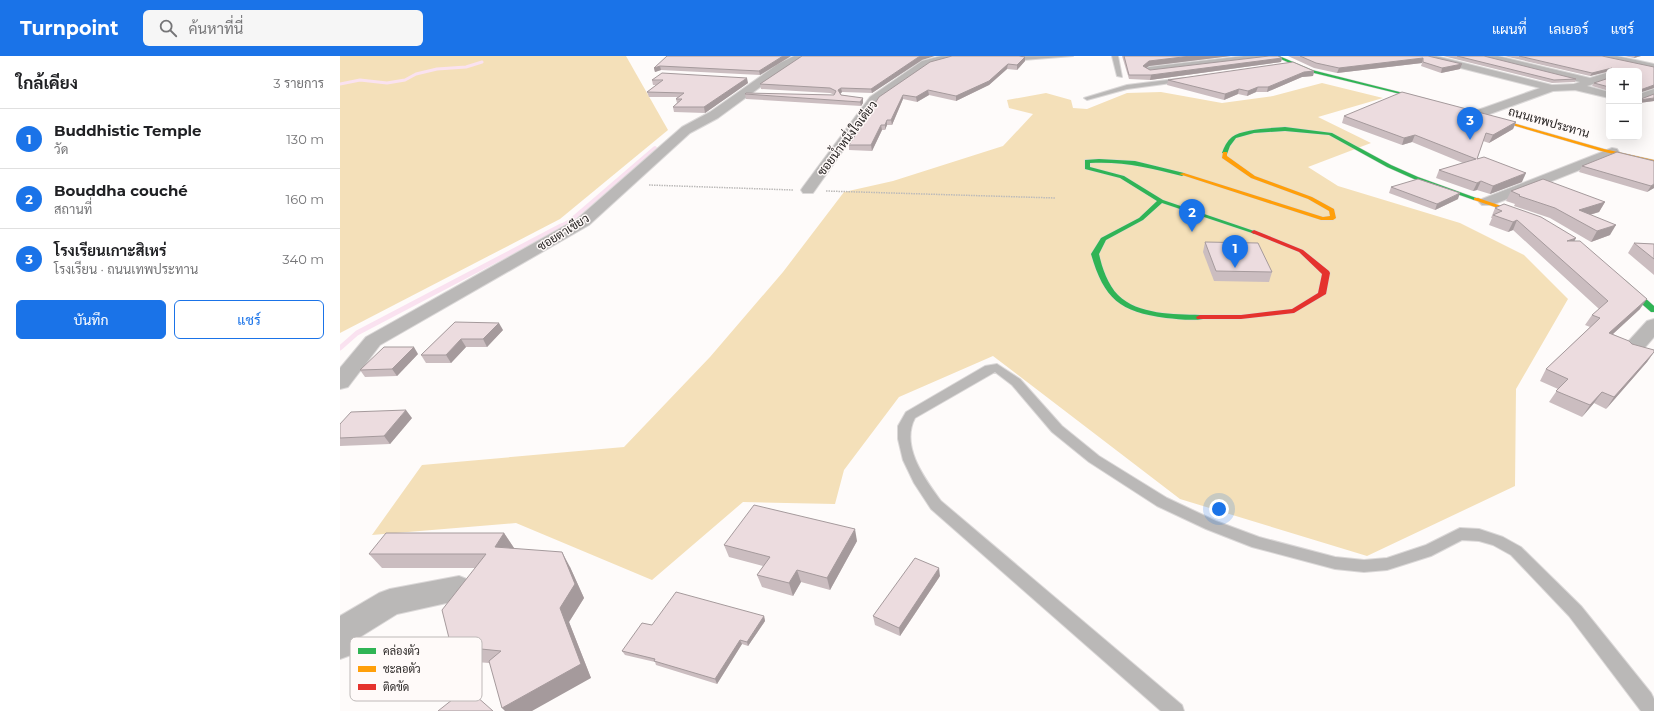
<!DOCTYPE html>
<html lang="th">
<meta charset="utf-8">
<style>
body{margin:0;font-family:Montserrat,Sarabun,sans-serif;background:#f6f6f6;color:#202124}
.controls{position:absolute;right:12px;top:12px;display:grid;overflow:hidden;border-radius:6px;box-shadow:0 4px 16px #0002}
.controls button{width:36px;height:36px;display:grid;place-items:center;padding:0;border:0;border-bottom:1px solid #e0e0e0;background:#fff;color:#202124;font:20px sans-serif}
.you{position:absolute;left:879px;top:453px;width:14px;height:14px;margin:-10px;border:3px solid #fff;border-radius:50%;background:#1a73e8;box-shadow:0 0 0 6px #1a73e833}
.badge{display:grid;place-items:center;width:26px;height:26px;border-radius:50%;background:#1a73e8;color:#fff;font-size:13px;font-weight:700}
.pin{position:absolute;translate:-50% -33px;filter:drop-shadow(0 1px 2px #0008)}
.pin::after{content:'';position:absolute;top:21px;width:14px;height:12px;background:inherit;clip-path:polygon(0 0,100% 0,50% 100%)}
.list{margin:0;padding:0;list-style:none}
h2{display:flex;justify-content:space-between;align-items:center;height:52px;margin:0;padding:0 16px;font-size:17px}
h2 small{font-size:13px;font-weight:400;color:#757577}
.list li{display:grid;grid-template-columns:26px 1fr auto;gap:12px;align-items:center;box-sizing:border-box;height:60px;padding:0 16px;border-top:1px solid #e0e0e0}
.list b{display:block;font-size:15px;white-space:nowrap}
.list p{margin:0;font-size:13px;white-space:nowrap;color:#757577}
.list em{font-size:13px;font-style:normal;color:#757577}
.actions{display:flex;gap:8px;padding:12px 16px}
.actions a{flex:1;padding:9px 0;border:1px solid #1a73e8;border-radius:6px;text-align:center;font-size:14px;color:#1a73e8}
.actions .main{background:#1a73e8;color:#fff}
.icon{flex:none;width:22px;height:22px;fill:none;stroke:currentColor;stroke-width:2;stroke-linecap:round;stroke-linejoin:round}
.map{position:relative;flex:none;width:1314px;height:655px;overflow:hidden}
header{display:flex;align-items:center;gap:24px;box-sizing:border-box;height:56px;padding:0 20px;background:#1a73e8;color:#fff}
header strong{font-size:19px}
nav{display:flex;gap:22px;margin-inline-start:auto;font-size:14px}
.search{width:280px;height:36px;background:#f6f6f6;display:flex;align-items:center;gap:10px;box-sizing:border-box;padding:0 14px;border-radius:6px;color:#757577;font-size:15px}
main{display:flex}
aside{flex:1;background:#fff}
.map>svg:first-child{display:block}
</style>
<header>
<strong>Turnpoint</strong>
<div class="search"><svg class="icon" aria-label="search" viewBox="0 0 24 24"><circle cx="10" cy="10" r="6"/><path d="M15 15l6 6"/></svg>ค้นหาที่นี่</div>
<nav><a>แผนที่</a><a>เลเยอร์</a><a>แชร์</a></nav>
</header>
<main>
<aside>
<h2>ใกล้เคียง<small>3 รายการ</small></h2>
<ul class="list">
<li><span class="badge">1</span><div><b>Buddhistic Temple</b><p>วัด</p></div><em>130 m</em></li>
<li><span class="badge">2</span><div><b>Bouddha couché</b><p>สถานที่</p></div><em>160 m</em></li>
<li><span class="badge">3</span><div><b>โรงเรียนเกาะสิเหร่</b><p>โรงเรียน · ถนนเทพประทาน</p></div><em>340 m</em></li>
</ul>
<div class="actions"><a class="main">บันทึก</a><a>แชร์</a></div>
</aside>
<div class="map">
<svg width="1314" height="655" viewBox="0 0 1314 655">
<rect width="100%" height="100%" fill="#fefbfa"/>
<g fill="#f4e0b9">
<polygon points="0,0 286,0 328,74 220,163 0,277"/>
<polygon points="982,27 1043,42 978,61 1031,87 968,111 998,130 1120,167 1184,199 1228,243 1176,333 1175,430 1027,500 840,443 653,300 559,341 504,414 495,448 403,446 312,524 176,467 32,479 82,409 284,391 370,301 443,216 504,136 553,125 663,90 693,58 669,52 667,44 706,37 731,44 733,52 747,53 787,37 821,36 882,47 933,40"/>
</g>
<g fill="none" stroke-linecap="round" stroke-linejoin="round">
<polyline stroke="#fae2f0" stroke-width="3" points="0,28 20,24 47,27 65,24 76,18 97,13 126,11 142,6"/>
<polyline stroke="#fae2f0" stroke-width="4" points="219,171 230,165 315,92"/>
<polyline stroke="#fae2f0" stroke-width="5" points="0,292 17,277 221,170"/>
<defs>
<g id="lane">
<polygon points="664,0 733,0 683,4"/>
<polygon points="772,0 778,0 782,21 777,20"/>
<polygon points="844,22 846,25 787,33 747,44 744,42 787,29"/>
<path d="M 657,308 L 680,323 L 722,370 L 759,400 L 827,442 L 876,465 L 919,481 L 995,501 L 1024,504 L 1047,502 L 1086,489 L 1120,472 L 1139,473 L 1163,481 L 1181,491 L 1241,550 L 1311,637 L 1314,643 L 1314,655 L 1301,655 L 1229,560 L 1171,499 L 1153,489 L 1139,485 L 1122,484 L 1091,500 L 1047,514 L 1024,516 L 995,513 L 912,491 L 866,473 L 817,450 L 749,406 L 712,376 L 672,329 L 655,316 L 575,362 C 560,390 585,423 601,445 L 842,649 L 844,655 L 821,655 L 591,453 L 574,427 L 563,404 L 558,383 L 558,370 L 566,356 L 645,310 Z"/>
</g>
<g id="street">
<polygon points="454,0 466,0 446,12 378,62 350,77 249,169 40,289 8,331 0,333 0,312 26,281 237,163 342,71 370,56 438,8"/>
<polygon points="601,0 617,0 615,2 590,9 538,45 473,137 463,137 461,134 463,131 530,41 582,5"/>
<polygon points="904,0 934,0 929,3 809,17 804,14 809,11"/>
<polygon points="1088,0 1096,0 1212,29 1234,28 1240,26 1143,2 1141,0 1158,0 1250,22 1269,16 1269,23 1247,30 1269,36 1269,42 1235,34 1213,35 1139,62 1135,61 1133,58 1135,55 1200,32 1089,4 1087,2"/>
<polygon points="1259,0 1277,0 1314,8 1314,14 1261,2"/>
<polygon points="1314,33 1314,40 1299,45 1299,38"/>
<polygon points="1272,92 1277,93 1279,96 1277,99 1152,149 1142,149 1139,146 1142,143"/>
<path d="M 1314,263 L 1314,281 C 1305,291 1300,301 1285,297 L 1282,293 L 1285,289 L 1307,265 Z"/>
<polygon points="119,520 129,524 134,533 129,542 57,558 20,581 11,599 0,603 0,560 39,537 50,533"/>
</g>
<g id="fast">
<polygon points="934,0 939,0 972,14 1091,44 1089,45 970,16"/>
<path d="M 945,71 L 992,77 L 1051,109 L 1078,121 L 1139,143 L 1134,144 L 1074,123 L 1047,111 L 989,79 L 945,75 L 914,77 L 896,82 L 890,90 L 887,98 L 882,97 C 884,91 887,85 892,81 C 902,73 932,72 945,71 Z"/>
<path d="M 759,103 L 795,105 L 844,117 L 845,118 L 842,120 C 811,112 782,105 750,107 L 750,111 L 784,120 L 823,144 L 917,176 L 914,178 L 912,177 L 822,147 L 803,164 L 766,184 L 759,198 C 762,212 768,229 778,239 C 798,259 834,258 860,259 L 864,261 L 863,263 C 852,265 837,263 826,262 C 780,256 764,243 751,198 L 761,182 L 799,162 L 817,145 L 780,122 L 745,113 L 745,104 Z"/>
<polygon points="1279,224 1285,224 1314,250 1314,256 1311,256 1279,228"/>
</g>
<g id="slow">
<polygon points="1145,59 1264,93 1314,104 1314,108 1261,95 1145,61"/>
<polygon points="883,96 887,96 887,100 915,120 972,141 994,153 996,162 993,164 981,164 839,118 844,117 983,161 990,160 989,155 968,143 911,122 882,102"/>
<polygon points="1134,142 1138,142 1190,160 1185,161 1134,144"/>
</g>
<polygon id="jam" points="914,174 963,194 989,215 990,217 986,238 954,257 901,263 857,263 856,261 860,259 901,259 952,253 978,237 982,218 959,196 912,177 911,176"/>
</defs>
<use href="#lane" stroke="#dbd8d8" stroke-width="2"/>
<use href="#street" stroke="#dbd8d8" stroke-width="2"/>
<use href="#fast" stroke="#dbd8d8" stroke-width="1"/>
<use href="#slow" stroke="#dbd8d8" stroke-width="1"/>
<use href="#jam" stroke="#dbd8d8" stroke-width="1"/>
<g stroke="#bcbab9" stroke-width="1.5" stroke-dasharray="1.5 1" stroke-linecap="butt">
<polyline points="309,129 453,134"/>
<polyline points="486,135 715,142"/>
</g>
<use href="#lane" fill="#bab8b7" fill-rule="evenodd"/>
<use href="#street" fill="#bab8b7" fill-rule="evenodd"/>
<use href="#fast" fill="#30b455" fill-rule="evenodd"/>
<use href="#slow" fill="#ff9f0a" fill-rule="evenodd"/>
<use href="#jam" fill="#e5322d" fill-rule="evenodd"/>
</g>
<g fill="#cbbdc0">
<polygon points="327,0 451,0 420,19 321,14 315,16 314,12"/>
<polygon points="612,0 685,5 677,14 667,13 649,29 616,45 589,39 577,46 563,43 552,69 547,69 545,74 542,74 532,95 509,94 509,89 539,41"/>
<polygon points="782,0 891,0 809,10 806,12 810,14 942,2 941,6 810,24 789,23"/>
<polygon points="948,0 1088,0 1122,8 1120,13 1101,17 1081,10 1082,7 997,17 974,12"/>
<polygon points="1103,0 1144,0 1236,23 1235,26 1212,27"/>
<polygon points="1164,0 1262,0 1314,11 1314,32 1300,36 1299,41 1301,43 1314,45 1299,47 1299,15 1270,15 1250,20"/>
<polygon points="1284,0 1301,0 1294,2"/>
<polygon points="582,4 532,37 502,36 500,38 501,39 523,42 523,47 521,50 406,43 405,38 494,39 495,39 490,37 421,33 420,28"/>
<polygon points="974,15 973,20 962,21 927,36 916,36 907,40 898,38 884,44 827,29 828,24"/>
<polygon points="1269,22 1269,35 1252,30 1254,27"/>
<polygon points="312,24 408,27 365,57 334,56 333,51 337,47 336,43 337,41 309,41 307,36 316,29 313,29"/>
<polygon points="1004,60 1176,66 1173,73 1149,87 1143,85 1137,103 1182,126 1150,138 1137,134 1133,135 1096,122 1099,114 1123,107 1072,86 1062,89 1002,67"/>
<polygon points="1277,96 1314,132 1307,136 1239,116 1242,110"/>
<polygon points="1051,131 1118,143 1095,154 1049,137"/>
<polygon points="1171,135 1265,146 1259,156 1250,159 1270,179 1251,186 1210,162 1174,150 1175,148 1166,145"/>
<polygon points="1164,148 1235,185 1300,253 1273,278 1292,288 1314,296 1307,306 1266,353 1254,347 1242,361 1209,346 1218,333 1200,325 1206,313 1250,271 1245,269 1252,259 1259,253 1173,174 1168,176 1149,169 1152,162 1151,162 1155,152"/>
<polygon points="865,186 932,216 929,226 874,225 863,196"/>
<polygon points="1294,187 1314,188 1314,219 1288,197"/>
<polygon points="115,266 163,274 147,291 126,291 111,307 86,307 81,299"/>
<polygon points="78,298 57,320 25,321 20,314"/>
<polygon points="72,362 50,388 0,390 0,368"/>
<polygon points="164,477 174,492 173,492 230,511 244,542 229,566 251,622 149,607 123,605 111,590 135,512 42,512 29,498"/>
<polygon points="517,485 490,534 461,526 453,540 422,531 417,519 423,510 389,501 384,489"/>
<polygon points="600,520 560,580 535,569 533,560"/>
<polygon points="424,560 425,565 408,590 402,588 377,628 316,609 315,606 285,599 282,595 312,569"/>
</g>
<g fill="#a59a9c">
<polygon points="443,0 451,0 420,19 419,15"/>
<polygon points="580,0 595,0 582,4 532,37 531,33"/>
<polygon points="851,0 891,0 809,10 803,15 803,10 809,5"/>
<polygon points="1295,0 1301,0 1294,2"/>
<polygon points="685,1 685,5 677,14 677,9"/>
<polygon points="942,2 941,6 810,24 811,19"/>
<polygon points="1083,2 1082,7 997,17 999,12"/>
<polygon points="668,8 667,13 649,29 616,45 616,40"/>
<polygon points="1122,8 1120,13 1101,17 1102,12"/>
<polygon points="320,10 321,14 315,16 314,12"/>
<polygon points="1272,12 1270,15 1250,20 1252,17"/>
<polygon points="974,15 973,20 962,21 927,36 928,31 964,16"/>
<polygon points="407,22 408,27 365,57 364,51"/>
<polygon points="1314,29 1314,32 1299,37 1300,34"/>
<polygon points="918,31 916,36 907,40 908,35"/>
<polygon points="501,32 502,36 499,39 498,34"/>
<polygon points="899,33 898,38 884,44 885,38"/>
<polygon points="588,34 589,39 577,46 576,41"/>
<polygon points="563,39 563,43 552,69 551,64"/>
<polygon points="523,42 523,47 521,50 520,46"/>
<polygon points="1314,42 1314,45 1299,47 1299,44"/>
<polygon points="547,64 547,69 545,74 545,69"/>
<polygon points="1176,66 1173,73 1149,87 1153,79"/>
<polygon points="541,69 542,74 532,95 531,89"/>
<polygon points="1075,79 1072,86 1062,89 1064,82"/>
<polygon points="1186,117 1182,126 1150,138 1153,130"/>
<polygon points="1141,125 1137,134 1133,135 1137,127"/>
<polygon points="1314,128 1314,132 1307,136 1311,130"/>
<polygon points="1120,137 1118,143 1095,154 1097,148"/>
<polygon points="1265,146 1259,156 1235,163 1239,154"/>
<polygon points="1177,164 1173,174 1168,176 1173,166"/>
<polygon points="1276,169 1270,179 1251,186 1257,175"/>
<polygon points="1236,182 1231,192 1227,185"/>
<polygon points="1307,243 1300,253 1262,288 1269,277"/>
<polygon points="159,267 163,274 147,291 143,283"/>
<polygon points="121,283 126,291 111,307 106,299"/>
<polygon points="74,291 78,298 57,320 52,313"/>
<polygon points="1314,296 1307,306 1266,353 1274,341"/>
<polygon points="1262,336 1254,347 1242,361 1250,349"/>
<polygon points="66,354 72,362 50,388 44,380"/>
<polygon points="515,473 517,485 490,534 487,522"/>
<polygon points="164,477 174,492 165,505 155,491"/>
<polygon points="222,496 230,511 244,542 229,566 251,622 192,655 165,655 162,652"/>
<polygon points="599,512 600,520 560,580 559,572"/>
<polygon points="457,514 461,526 453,540 449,527"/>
<polygon points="424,560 425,565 408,590 407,586"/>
<polygon points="400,584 402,588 377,628 375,623"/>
</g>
<g fill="#ecdcdf" stroke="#a59a9c">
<polygon points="327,0 443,0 419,15 320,10 314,12"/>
<polygon points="462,0 580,0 531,33 501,32 498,34 501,39 523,42 520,46 405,38 406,37 494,39 496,35 490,32 420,28"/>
<polygon points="612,0 679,0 685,1 677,9 668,8 649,25 616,40 588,34 576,41 563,39 551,64 547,64 545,69 541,69 531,89 509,89 539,41 590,6"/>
<polygon points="784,0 851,0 809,5 803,10 810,14 929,0 938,0 942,2 811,19 789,19"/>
<polygon points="960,0 1088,0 1122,8 1102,12 1083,6 1083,2 999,12 976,7"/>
<polygon points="1117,0 1144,0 1236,23 1214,24"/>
<polygon points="1179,0 1262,0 1314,11 1314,29 1300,34 1299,41 1301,43 1314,38 1314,42 1299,44 1299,15 1272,15 1272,12 1252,17"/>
<polygon points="953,6 974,15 964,16 928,31 918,31 908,35 899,33 885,38 828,24"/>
<polygon points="322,17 407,22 364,51 333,51 342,43 336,43 344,37 307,36 323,24 312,24"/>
<polygon points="1269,22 1269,31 1254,27"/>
<polygon points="1062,36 1176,66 1153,79 1146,77 1137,103 1144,101 1186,117 1153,130 1141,125 1137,127 1099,114 1136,103 1075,79 1064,82 1004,60"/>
<polygon points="1277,96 1314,105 1314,128 1311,130 1242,110"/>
<polygon points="1078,123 1120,137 1097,148 1051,131"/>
<polygon points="1203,123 1265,146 1239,154 1276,169 1257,175 1215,152 1179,140 1180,139 1171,135"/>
<polygon points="1164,148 1201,161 1236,182 1227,185 1240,185 1307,243 1269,277 1289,285 1292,288 1314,294 1314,296 1274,341 1262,336 1250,349 1216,335 1228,323 1206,313 1260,262 1252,259 1268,245 1177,164 1173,166 1153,159 1162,155 1155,152"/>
<polygon points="865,186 918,187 932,216 876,215"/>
<polygon points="1294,187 1314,188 1314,203"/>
<polygon points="115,266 159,267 143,283 121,283 106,299 81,299"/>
<polygon points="44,291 74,291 52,313 20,314"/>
<polygon points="66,354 44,380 0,382 0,368 11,356"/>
<polygon points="414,449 515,473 487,522 457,514 449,527 417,519 430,501 384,489"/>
<polygon points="46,477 164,477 155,491 222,496 235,528 220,552 241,608 162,652 149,605 161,595 111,590 102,554 146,498 29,498"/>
<polygon points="575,502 599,512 559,572 533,560"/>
<polygon points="336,536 424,560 407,586 400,584 375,623 314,605 315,603 282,595 302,567 312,569"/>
<polygon points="127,632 153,655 98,655"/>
</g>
<g text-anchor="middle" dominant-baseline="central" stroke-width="3" stroke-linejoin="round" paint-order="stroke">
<g font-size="12" fill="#262221" stroke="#fffaf9">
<text transform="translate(1209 66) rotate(16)">ถนนเทพประทาน</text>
<text transform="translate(507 82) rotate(-53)">ซอยน้ำหนึ่งใจเดียว</text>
<text transform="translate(223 176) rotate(-32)">ซอยตาเขียว</text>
</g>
</g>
<rect x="10" y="581" width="132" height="64" rx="6" fill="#fffaf9" stroke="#beb9b8" stroke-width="1"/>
<rect x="18" y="592" width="18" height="6" fill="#30b455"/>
<rect x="18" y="610" width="18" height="6" fill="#ff9f0a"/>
<rect x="18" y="628" width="18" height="6" fill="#e5322d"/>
<g font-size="11" fill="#262221">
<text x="43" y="599">คล่องตัว</text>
<text x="43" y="617">ชะลอตัว</text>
<text x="43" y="635">ติดขัด</text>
</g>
</svg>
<div class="controls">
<button>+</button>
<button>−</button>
</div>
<div class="you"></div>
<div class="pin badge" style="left:895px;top:212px">1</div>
<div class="pin badge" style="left:852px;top:176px">2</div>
<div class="pin badge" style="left:1130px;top:84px">3</div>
</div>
</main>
